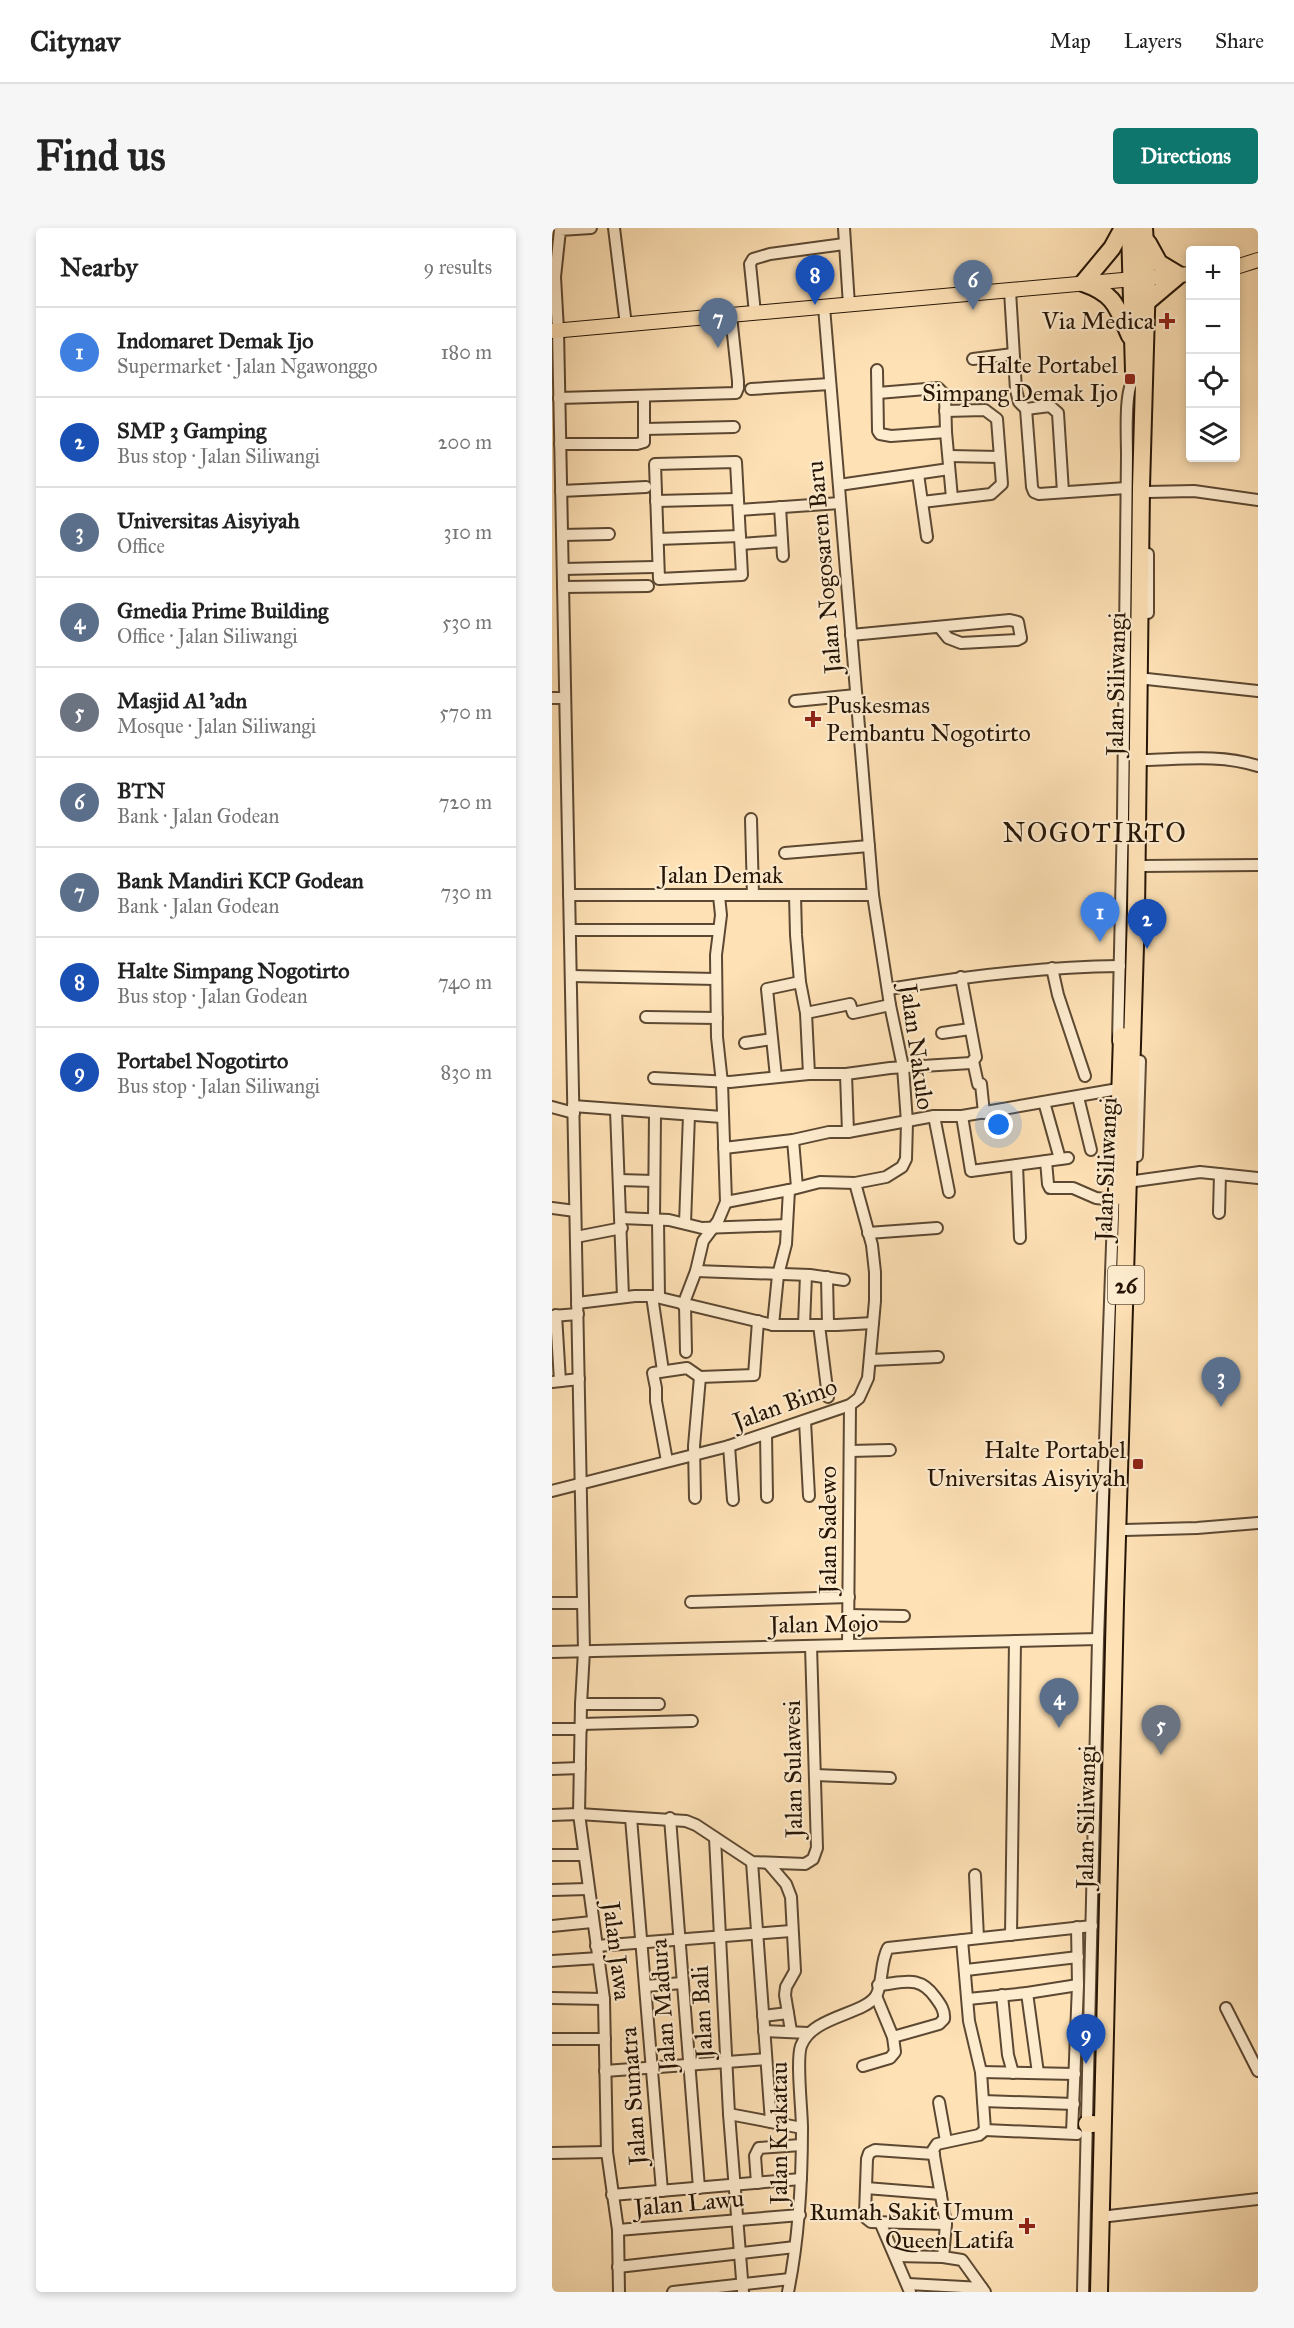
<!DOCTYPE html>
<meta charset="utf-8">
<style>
body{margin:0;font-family:"IM FELL Great Primer",serif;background:#f6f6f6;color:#222}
.controls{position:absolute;right:18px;top:18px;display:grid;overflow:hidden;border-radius:6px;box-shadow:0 3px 9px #0003}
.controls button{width:54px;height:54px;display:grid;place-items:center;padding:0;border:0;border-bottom:2px solid #e0e0e0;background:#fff;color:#222;font:30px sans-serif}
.you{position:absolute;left:447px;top:897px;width:21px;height:21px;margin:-15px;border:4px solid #fff;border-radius:50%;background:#1a73e8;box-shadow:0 0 0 9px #1a73e833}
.badge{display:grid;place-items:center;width:39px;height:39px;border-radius:50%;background:#0f766e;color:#fff;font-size:20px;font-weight:700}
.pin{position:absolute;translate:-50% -50px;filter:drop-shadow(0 2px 3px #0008)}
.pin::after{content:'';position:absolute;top:32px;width:21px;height:18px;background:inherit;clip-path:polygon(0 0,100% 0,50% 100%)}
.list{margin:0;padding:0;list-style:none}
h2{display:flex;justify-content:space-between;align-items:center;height:78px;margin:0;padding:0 24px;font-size:26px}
h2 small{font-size:20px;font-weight:400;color:#767676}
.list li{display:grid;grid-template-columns:39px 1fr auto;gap:18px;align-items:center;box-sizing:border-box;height:90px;padding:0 24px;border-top:2px solid #e0e0e0}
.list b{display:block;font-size:22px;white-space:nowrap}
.list p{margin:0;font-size:20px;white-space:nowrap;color:#767676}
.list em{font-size:20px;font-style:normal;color:#767676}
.icon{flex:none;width:33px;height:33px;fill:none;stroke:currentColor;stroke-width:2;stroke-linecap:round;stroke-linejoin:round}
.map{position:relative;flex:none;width:706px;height:2064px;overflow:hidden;border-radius:6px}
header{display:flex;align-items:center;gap:36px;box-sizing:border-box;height:84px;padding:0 30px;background:#fff;border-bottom:2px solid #e0e0e0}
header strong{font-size:28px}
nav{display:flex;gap:33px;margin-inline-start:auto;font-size:21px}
.intro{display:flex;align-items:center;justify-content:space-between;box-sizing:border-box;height:144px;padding:0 36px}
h1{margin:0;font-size:42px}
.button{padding:15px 27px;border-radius:6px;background:#0f766e;color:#fff;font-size:21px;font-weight:700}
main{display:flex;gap:36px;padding:0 36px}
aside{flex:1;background:#fff;border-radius:6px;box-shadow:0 3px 9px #0003}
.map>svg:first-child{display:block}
</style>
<header>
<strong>Citynav</strong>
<nav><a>Map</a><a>Layers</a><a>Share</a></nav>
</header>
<div class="intro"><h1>Find us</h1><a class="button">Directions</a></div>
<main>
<aside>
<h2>Nearby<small>9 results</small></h2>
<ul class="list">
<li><span class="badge" style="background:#3f7fe0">1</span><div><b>Indomaret Demak Ijo</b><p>Supermarket · Jalan Ngawonggo</p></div><em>180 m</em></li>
<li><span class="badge" style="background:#1a4fb4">2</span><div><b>SMP 3 Gamping</b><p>Bus stop · Jalan Siliwangi</p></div><em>200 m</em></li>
<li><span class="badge" style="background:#5c6f8a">3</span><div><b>Universitas Aisyiyah</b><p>Office</p></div><em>310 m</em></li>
<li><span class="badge" style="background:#5c6f8a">4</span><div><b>Gmedia Prime Building</b><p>Office · Jalan Siliwangi</p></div><em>530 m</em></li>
<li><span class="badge" style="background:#6b7280">5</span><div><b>Masjid Al 'adn</b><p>Mosque · Jalan Siliwangi</p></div><em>570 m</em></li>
<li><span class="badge" style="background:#5c6f8a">6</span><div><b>BTN</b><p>Bank · Jalan Godean</p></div><em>720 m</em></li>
<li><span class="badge" style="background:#5c6f8a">7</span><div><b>Bank Mandiri KCP Godean</b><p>Bank · Jalan Godean</p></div><em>730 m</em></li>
<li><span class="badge" style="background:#1a4fb4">8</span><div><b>Halte Simpang Nogotirto</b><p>Bus stop · Jalan Godean</p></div><em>740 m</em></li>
<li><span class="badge" style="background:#1a4fb4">9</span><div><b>Portabel Nogotirto</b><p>Bus stop · Jalan Siliwangi</p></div><em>830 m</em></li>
</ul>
</aside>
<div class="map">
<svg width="706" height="2064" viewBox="0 0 706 2064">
<rect width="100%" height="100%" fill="#fee1b5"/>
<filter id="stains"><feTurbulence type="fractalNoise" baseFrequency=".00333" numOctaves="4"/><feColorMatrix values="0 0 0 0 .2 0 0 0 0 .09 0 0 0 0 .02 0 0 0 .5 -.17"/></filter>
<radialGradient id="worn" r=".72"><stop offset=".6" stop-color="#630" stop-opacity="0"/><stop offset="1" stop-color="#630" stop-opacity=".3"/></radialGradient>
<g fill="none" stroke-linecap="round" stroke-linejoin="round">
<defs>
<g id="minor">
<polyline points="39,0 8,2 3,49 6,102 32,1423 29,1476 27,1586 52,1771 55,1924 66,2002 67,2064"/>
<polyline points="62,0 74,97"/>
<polyline points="292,0 297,77"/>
<polyline points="458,63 464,162 467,174 474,181 480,259 482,264 487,266 574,260"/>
<polyline points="203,85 198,36 201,31 218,26 292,16"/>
<polyline points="421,131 461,126"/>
<polyline points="325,142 326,203 328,206 339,208 394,204"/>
<polyline points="199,161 278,156"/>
<polyline points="326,165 386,160 393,167 394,204 400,270"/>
<polyline points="7,170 184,165 186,160 186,153 179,88"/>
<polyline points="474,181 498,178 506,185 511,264"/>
<polyline points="93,201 182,199"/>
<polyline points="8,216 85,216 92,214 92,168"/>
<polyline points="397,228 447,229"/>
<polygon points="184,234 190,347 107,351 103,236"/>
<polyline points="366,246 375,309"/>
<polyline points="287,257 397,241"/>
<polyline points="9,263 94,259"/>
<polyline points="595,264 642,263 706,272"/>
<polyline points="104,273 186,271"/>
<polyline points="370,274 439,266 450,256 445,191 433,182 393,183"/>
<polyline points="228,279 231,328"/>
<polyline points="187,282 288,275"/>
<polyline points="10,307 57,306"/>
<polyline points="106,311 188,308"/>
<polyline points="189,316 230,313"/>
<polyline points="11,341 102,339"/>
<polyline points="11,359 96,358"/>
<polyline points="596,385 596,326"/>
<polyline points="299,407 458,392 466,394 469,410 465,412 409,415 396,410 388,400"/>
<polyline points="595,451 706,463"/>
<polyline points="0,470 13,470"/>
<polyline points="243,473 304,467"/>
<path d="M 593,532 C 631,531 669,526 706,538"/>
<polyline points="199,591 201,667"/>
<polyline points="233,625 317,618"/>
<polyline points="591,638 706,637"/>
<polyline points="17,667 321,667"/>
<polyline points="243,667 244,707 248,754 254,785 257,846"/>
<polyline points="18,702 166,702"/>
<polyline points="500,740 506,767 533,848"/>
<polyline points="19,748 164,751"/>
<path d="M 337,761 C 414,748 489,739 568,738"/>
<polyline points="254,785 298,776 301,785 338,777"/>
<polyline points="94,789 165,790"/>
<polyline points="390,805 418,801"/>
<path d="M 566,813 L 571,589 L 575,227 C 575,210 572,162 582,151"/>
<polyline points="193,815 220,811"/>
<polyline points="421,833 426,856 429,856 432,885"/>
<polyline points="294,846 296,904"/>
<polyline points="224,849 215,761 248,754"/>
<polyline points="102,850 178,854 257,846 294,846 338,840 419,835 424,829 423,824 409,749"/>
<polyline points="526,869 539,922"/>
<polyline points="492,874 508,931"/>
<polyline points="21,878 170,889"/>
<polyline points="0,879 22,885"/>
<polyline points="64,882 71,1069"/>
<polyline points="382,888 397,964"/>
<polyline points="410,888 419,943 516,930"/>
<polyline points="241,912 245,959"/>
<polyline points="172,920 241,912 277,904 296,904 382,888 410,888 566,861"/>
<polyline points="585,928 588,833"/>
<polyline points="494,933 496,956 498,960 521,960 544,970 562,972"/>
<polyline points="465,937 468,1010"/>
<polyline points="67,952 102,953"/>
<polyline points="583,953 648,944 706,950"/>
<polyline points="174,974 237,962 268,954 303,955 334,949 350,939 354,931 355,894 351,839 338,777 321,667 272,79"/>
<polyline points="0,980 23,983"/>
<polyline points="667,985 668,946"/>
<polyline points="69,990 117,992 150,1000 235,997"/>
<polyline points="102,991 103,885"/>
<polyline points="106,992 107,1069"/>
<polyline points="133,995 137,887"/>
<polyline points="316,1005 385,1000"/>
<polyline points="24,1009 70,1000"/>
<polyline points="144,1043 258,1047 292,1052"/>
<polyline points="275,1049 276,1097"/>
<polyline points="100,1068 111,1143"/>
<polyline points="25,1075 83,1068 100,1068 221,1097 285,1097 321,1095"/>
<polyline points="131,1077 144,1043 151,1013 166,993 174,974 170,855 165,809 164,727 169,687 167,668"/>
<polyline points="133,1077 134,1124"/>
<polyline points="4,1087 8,1153"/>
<polyline points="0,1088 26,1086"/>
<polyline points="221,1097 226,1047 234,1016 237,962"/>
<polyline points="252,1097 254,1047"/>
<polyline points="267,1097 276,1169"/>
<polyline points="319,1132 386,1129"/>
<polyline points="148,1149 202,1147 206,1093"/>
<polyline points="0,1154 27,1151"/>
<polyline points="253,1193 257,1268"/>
<polyline points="214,1206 215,1269"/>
<polyline points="177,1218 181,1272"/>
<polyline points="298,1223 338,1222"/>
<polyline points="115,1233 104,1173 104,1160 101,1145 135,1140 148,1149"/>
<polyline points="0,1263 177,1218 298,1177 307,1170 316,1150 323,1073 323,1044 320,1017 303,955"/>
<polyline points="143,1270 142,1218 148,1149"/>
<polyline points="573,1302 645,1300 706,1295"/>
<polyline points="139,1374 297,1369"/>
<polyline points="0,1375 31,1375"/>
<polyline points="296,1387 352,1388"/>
<polyline points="296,1417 298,1177"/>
<polyline points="0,1424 546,1411"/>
<polyline points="29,1476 107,1476"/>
<polyline points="29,1496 140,1493"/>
<polyline points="0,1501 29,1501"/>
<polyline points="0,1541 28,1540"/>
<polyline points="263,1547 338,1550"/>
<polyline points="0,1587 27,1586 134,1593 144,1597 200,1634 253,1636 261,1631 265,1620 259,1418"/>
<polyline points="79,1590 110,1963"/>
<polyline points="118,1590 147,1960"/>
<polyline points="163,1610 177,1886 191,2064"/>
<polyline points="0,1627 31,1627"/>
<polyline points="200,1634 219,1894"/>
<polyline points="216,1635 234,1656 239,1669 243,1743 234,1759 233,1767 239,1803"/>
<polyline points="423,1647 426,1710"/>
<polyline points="0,1662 36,1661"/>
<polyline points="0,1698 40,1694"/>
<polyline points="459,1707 463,1413"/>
<polyline points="410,1712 417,1793 429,1844 433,1902"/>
<polyline points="44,1718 239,1703"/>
<polyline points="0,1733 47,1730"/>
<polyline points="414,1742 526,1729"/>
<path d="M 326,1757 C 351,1755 367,1746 383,1769 C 388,1776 393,1782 392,1791 L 387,1796 L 341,1809"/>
<polyline points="94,1758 130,1755"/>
<polyline points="450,1767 456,1827 461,1845"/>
<polyline points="0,1770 52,1771"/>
<polyline points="416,1771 475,1765"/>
<polyline points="674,1780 706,1843"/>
<polyline points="211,1788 236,1785"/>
<polyline points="212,1803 256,1805"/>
<polyline points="0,1811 53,1811"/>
<polyline points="311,1838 338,1830 343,1824 341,1809 324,1768"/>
<polyline points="53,1843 214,1831"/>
<polyline points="429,1844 523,1846"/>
<polyline points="486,1845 475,1765 526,1757"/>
<polyline points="431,1873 522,1876"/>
<polyline points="387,1874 394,1913"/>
<polyline points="177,1886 250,1900"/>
<polyline points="433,1902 427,1907 385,1916 381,1922 394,1996 391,2029 410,2032 433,2064"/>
<polyline points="433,1902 525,1906"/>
<polyline points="520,1905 526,1757 525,1699"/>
<polyline points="0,1925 55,1924"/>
<polyline points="382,1926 323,1922 317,1925 315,1931 313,1986 314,1990 319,1994 394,1996"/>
<polyline points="205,1955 203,1928 207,1920 249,1917"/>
<polyline points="314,1960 389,1966"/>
<polyline points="60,1967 249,1951"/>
<polyline points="557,1988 706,1971"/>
<polyline points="328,1994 358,2064"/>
<polyline points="66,2002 248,1987"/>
<polyline points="344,2028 391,2029"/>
<polyline points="66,2039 243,2019"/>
<polyline points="356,2056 430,2060"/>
<polyline points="121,2064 238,2051"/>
<path d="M 236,2064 C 247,2010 250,1955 250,1900 C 250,1882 244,1832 249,1818 C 260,1788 311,1787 324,1768 C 331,1756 328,1734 336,1720 L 540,1698"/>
<polyline points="531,2064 546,1411 562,961"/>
</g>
<g id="major">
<polyline points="684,39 706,32"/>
<polyline points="0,103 638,46"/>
</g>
<g id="highway">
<path d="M 571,0 L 560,20 L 531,55 C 563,66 565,79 578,108"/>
<polyline points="578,0 582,144"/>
<polyline points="595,74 627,47 607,35 596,15"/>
<polyline points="565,968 570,808"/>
<polyline points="535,1896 541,1896"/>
<polyline points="547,2064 563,1375 584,685 589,259 595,50 592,0"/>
</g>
</defs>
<use href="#minor" stroke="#5c4832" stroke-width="14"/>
<use href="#major" stroke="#261506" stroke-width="16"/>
<use href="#highway" stroke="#261506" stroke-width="20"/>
<use href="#minor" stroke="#feeccf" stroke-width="10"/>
<use href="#major" stroke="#fee1b5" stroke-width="14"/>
<use href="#highway" stroke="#fee1b5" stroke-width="16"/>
</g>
<g fill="#8f2418" stroke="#feeccf" stroke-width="2">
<path d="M612 84h6v6h6v6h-6v6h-6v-6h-6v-6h6z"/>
<rect x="572" y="145" width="12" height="12" rx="3"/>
<path d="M258 482h6v6h6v6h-6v6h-6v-6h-6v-6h6z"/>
<rect x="580" y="1230" width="12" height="12" rx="3"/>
<path d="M472 1989h6v6h6v6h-6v6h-6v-6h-6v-6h6z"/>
</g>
<g text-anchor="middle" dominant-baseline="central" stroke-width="4.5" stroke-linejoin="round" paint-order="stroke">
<rect fill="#feeccf" stroke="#675642" stroke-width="1.5" x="556" y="1038" width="36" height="38" rx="4.5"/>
<g font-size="22" font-weight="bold" fill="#261506">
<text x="574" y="1057">26</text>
</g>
<g font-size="24" fill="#261506" stroke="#feeccf" text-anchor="end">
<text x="602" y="93">Via Medica</text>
<text x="566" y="137">Halte Portabel<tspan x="566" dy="28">Simpang Demak Ijo</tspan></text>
<text x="274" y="477" text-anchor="start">Puskesmas<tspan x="274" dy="28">Pembantu Nogotirto</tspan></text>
<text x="574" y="1222">Halte Portabel<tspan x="574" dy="28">Universitas Aisyiyah</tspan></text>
<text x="462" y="1984">Rumah Sakit Umum<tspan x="462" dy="28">Queen Latifa</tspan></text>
</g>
<g font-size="24" fill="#261506" stroke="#feeccf">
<text transform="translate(272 339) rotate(-95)">Jalan Nogosaren Baru</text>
<text transform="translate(564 456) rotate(-89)">Jalan Siliwangi</text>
<text x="169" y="647">Jalan Demak</text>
<text transform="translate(365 819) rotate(82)">Jalan Nakulo</text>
<text transform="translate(554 941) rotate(-88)">Jalan Siliwangi</text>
<text transform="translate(233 1176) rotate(-20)">Jalan Bimo</text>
<text transform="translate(276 1302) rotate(-90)">Jalan Sadewo</text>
<text transform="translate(272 1396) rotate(-1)">Jalan Mojo</text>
<text transform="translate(241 1541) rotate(-91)">Jalan Sulawesi</text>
<text transform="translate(534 1589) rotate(-89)">Jalan Siliwangi</text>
<text transform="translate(65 1723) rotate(83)">Jalan Jawa</text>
<text transform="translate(111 1777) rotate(-94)">Jalan Madura</text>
<text transform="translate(150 1784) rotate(-93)">Jalan Bali</text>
<text transform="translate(81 1868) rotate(-94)">Jalan Sumatra</text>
<text transform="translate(227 1905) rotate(-90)">Jalan Krakatau</text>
<text transform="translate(137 1975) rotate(-5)">Jalan Lawu</text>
</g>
<g font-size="27" letter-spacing="1.5" fill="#261506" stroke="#feeccf">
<text x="543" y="604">NOGOTIRTO</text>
</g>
</g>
<rect width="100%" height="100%" filter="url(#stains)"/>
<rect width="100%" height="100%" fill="url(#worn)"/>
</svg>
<div class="controls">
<button>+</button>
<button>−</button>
<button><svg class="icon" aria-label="locate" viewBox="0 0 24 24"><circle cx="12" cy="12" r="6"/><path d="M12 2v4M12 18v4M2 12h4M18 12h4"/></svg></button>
<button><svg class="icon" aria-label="layers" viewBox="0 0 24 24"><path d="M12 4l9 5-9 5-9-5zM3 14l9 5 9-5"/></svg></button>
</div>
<div class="you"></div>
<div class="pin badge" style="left:548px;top:714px;background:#3f7fe0">1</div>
<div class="pin badge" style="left:595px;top:721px;background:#1a4fb4">2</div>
<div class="pin badge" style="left:669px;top:1179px;background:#5c6f8a">3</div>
<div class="pin badge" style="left:507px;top:1500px;background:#5c6f8a">4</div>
<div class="pin badge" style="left:609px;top:1527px;background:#6b7280">5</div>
<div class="pin badge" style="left:421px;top:82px;background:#5c6f8a">6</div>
<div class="pin badge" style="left:166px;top:120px;background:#5c6f8a">7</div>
<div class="pin badge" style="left:263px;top:77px;background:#1a4fb4">8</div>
<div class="pin badge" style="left:534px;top:1836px;background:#1a4fb4">9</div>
</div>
</main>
